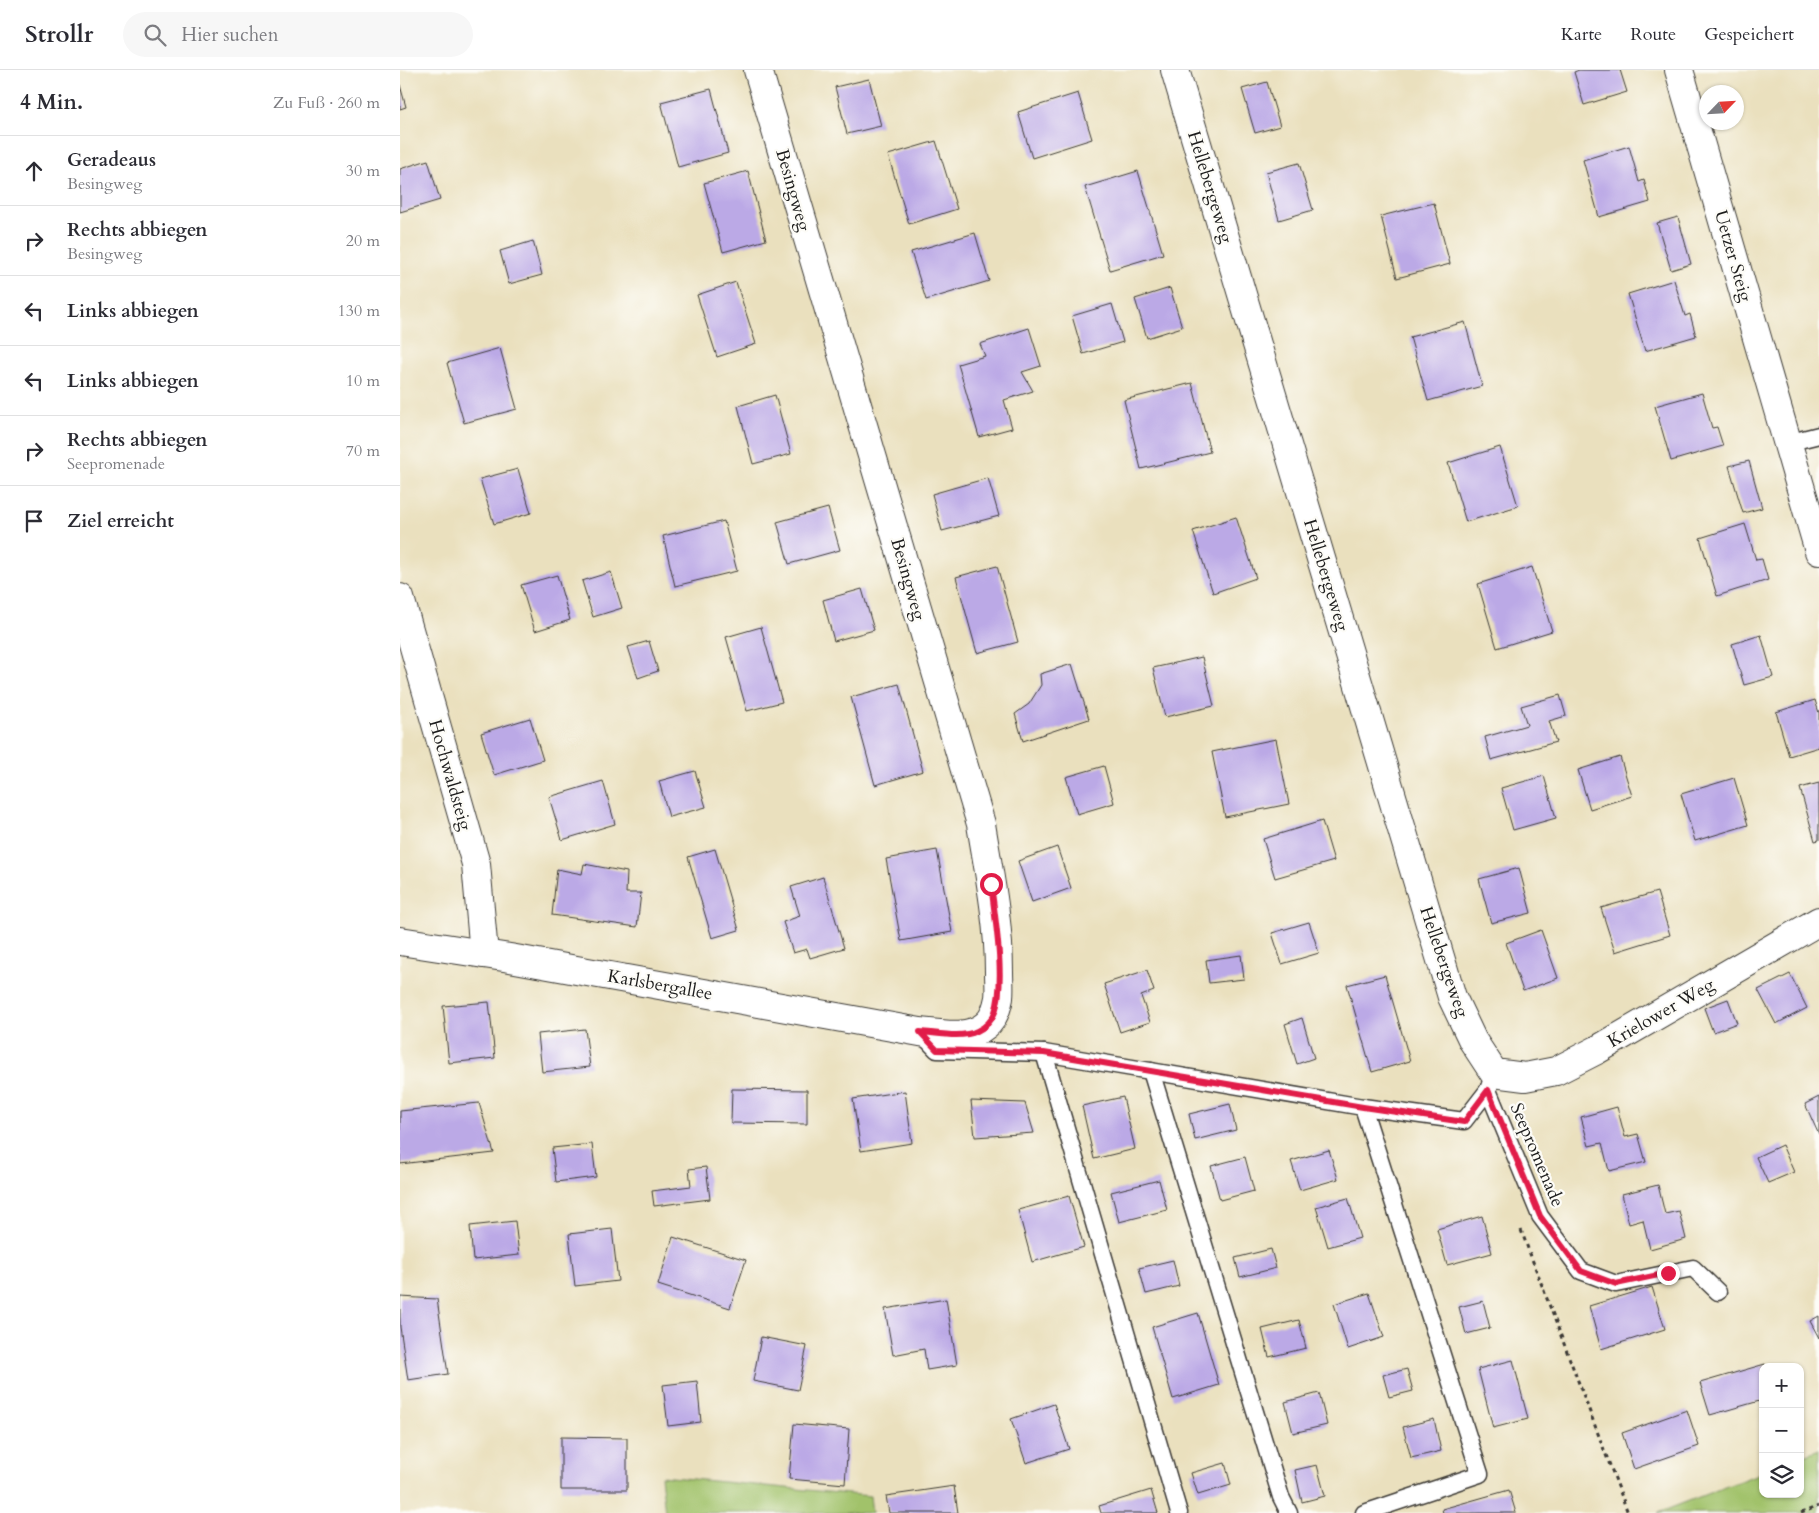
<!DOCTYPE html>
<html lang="de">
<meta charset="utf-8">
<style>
body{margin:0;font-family:Cardo,serif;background:#f7f7f7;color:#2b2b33}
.controls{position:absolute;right:15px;bottom:15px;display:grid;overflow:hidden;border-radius:10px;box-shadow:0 1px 4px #0004}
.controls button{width:45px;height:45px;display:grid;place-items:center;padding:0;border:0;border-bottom:1px solid #e1e1e2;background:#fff;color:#2b2b33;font:25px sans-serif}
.compass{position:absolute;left:1299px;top:15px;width:45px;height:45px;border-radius:50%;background:#fff;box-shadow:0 1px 4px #0004;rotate:65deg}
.stop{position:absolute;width:15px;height:15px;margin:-11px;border:4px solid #e11d48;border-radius:50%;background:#fff}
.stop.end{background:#e11d48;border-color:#fff;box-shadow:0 1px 5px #0008}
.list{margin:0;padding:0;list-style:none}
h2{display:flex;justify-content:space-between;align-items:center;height:65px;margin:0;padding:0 20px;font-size:21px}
h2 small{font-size:16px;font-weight:400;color:#7c7c81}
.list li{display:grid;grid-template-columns:32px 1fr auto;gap:15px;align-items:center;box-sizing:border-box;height:70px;padding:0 20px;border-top:1px solid #e1e1e2}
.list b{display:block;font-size:19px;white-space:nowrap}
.list p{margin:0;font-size:16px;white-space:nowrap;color:#7c7c81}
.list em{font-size:16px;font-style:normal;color:#7c7c81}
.icon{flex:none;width:28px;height:28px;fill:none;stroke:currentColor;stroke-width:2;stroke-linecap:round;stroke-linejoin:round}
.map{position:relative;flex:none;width:1419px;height:1443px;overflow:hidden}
header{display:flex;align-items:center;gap:30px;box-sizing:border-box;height:70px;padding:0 25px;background:#fff;border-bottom:1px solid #e1e1e2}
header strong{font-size:24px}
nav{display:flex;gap:28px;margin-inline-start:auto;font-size:18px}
.search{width:350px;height:45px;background:#f7f7f7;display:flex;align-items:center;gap:12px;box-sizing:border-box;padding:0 18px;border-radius:28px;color:#7c7c81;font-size:19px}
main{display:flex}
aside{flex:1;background:#fff}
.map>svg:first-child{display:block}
</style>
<header>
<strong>Strollr</strong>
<div class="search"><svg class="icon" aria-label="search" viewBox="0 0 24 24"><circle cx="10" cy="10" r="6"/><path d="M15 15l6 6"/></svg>Hier suchen</div>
<nav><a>Karte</a><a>Route</a><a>Gespeichert</a></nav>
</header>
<main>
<aside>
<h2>4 Min.<small>Zu Fuß · 260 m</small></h2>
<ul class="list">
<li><svg class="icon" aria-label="ahead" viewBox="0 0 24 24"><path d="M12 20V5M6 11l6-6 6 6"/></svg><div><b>Geradeaus</b><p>Besingweg</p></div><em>30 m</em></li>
<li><svg class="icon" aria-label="right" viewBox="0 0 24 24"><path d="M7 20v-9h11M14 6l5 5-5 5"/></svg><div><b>Rechts abbiegen</b><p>Besingweg</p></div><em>20 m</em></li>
<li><svg class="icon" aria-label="left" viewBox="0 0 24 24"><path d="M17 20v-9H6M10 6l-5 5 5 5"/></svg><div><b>Links abbiegen</b></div><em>130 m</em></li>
<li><svg class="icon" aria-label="left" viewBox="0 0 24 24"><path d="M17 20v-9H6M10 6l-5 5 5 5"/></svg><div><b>Links abbiegen</b></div><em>10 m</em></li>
<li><svg class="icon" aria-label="right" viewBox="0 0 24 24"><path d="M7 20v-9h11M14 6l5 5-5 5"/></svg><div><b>Rechts abbiegen</b><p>Seepromenade</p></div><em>70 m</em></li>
<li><svg class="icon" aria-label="arrive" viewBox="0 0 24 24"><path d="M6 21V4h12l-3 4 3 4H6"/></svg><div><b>Ziel erreicht</b></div></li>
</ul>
</aside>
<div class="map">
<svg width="1419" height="1443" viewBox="0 0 1419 1443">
<rect width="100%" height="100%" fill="#fdfcf7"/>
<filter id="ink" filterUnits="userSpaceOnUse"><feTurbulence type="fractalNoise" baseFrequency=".02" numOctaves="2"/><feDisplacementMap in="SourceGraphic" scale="10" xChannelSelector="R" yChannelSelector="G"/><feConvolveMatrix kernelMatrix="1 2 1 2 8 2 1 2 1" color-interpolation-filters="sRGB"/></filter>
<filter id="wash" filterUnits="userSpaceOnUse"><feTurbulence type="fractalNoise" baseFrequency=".0096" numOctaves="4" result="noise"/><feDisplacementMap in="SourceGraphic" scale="20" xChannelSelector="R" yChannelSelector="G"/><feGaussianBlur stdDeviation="1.12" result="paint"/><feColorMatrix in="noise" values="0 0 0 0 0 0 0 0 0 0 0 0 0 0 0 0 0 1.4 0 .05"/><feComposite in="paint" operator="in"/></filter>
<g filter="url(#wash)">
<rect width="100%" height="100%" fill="#eae0be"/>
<g fill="#a1c26b" stroke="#5e6f44">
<polygon points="1419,1379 1419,1443 1258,1443 1363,1402 1363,1424 1400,1424 1400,1387"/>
<polygon points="261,1406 470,1426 472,1443 265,1443"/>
</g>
<g id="blocks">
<g fill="#bba9e6">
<polygon points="1179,0 1220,0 1227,22 1184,35 1174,2"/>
<polygon points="469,9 481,56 447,64 435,17"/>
<polygon points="867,12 880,56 855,63 842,19"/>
<polygon points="0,15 6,37 0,39"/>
<polygon points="311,19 328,83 278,97 261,32"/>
<polygon points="678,23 692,69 632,88 618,42"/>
<polygon points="536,71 557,139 509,154 488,85"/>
<polygon points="1229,76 1239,112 1244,110 1250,132 1199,147 1183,90"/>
<polygon points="28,90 40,130 0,142 0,99"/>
<polygon points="899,93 913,140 879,150 866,102"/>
<polygon points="348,101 366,170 323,182 304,113"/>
<polygon points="738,101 763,184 710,200 685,117"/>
<polygon points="1034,133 1050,194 997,208 981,146"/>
<polygon points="1278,147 1291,194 1271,200 1257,153"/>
<polygon points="575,163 589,211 526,230 511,182"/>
<polygon points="133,171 142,205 109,214 100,181"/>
<polygon points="1274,210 1285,246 1290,244 1296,266 1245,281 1228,224"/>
<polygon points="336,212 356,274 317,287 297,225"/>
<polygon points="770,218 782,257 747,268 735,229"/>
<polygon points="712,234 723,272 683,284 672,246"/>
<polygon points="1065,252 1082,316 1028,331 1010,267"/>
<polygon points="629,258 641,296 622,302 633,321 604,330 612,358 579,367 558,294 585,286 580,274"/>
<polygon points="100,278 117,339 64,353 47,293"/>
<polygon points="792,313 810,382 741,399 724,330"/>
<polygon points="1302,323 1312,358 1317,357 1323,376 1271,391 1255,336"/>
<polygon points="375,325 391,384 353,394 338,336"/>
<polygon points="1100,377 1118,436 1066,452 1048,393"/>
<polygon points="1349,391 1362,438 1343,443 1329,396"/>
<polygon points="118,399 131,443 94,454 80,409"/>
<polygon points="588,408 599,446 542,461 532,424"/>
<polygon points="428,438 440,480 389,494 377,452"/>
<polygon points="836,447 856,508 813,523 793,461"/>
<polygon points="324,451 337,501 275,516 263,466"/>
<polygon points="1345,454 1356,490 1362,489 1368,510 1317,526 1300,468"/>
<polygon points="597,496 618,572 577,583 556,507"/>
<polygon points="1132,497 1152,561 1097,578 1078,514"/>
<polygon points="211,502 222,538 193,547 182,511"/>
<polygon points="157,505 170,550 135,561 121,515"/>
<polygon points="462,519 474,560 434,571 423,530"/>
<polygon points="361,557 382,632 347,641 326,567"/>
<polygon points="1361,565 1373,607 1344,615 1332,574"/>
<polygon points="249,571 258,601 238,608 228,577"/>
<polygon points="802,587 814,636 765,647 753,598"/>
<polygon points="672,594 689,649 623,671 615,644 629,634 641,615 640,604"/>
<polygon points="499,614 523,701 475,715 451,627"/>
<polygon points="1160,625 1166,646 1149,651 1156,672 1091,690 1085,667 1127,655 1121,636"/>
<polygon points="1415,630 1419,643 1419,677 1389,686 1376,642"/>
<polygon points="130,648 143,690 94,705 81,663"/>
<polygon points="876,669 889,734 825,747 812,682"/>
<polygon points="1220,687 1232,726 1190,739 1178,700"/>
<polygon points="704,696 714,733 677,744 666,707"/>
<polygon points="295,701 306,737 269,747 259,711"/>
<polygon points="1144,706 1156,748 1113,760 1101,718"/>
<polygon points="1334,708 1348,755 1295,771 1281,724"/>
<polygon points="203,711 215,754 162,770 149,727"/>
<polygon points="1419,713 1419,770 1415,771 1400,718"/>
<polygon points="922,751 934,791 875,808 863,769"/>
<polygon points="657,777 671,818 632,832 618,791"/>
<polygon points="315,779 339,860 312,868 288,787"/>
<polygon points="537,780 552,862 501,871 486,789"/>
<polygon points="184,794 227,802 226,823 241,823 237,857 152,845 157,799 182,804"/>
<polygon points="1119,798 1131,843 1091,853 1079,809"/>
<polygon points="423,807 444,878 410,888 407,879 393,883 383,852 400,846 391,817"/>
<polygon points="1257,822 1270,865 1215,882 1201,838"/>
<polygon points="909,852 919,883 882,894 872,863"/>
<polygon points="1141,860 1158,908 1123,921 1106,873"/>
<polygon points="841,885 844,909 809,913 806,890"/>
<polygon points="747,900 754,921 741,926 750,952 720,962 704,914"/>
<polygon points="1390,904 1407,938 1376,954 1358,920"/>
<polygon points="985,905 1010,991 972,1002 947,915"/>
<polygon points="1328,929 1337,953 1313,962 1304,938"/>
<polygon points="89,932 95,988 49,993 43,936"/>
<polygon points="902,948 914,988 897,994 885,954"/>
<polygon points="185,959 190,997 142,1002 138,964"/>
<polygon points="332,1019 407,1020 407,1054 331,1053"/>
<polygon points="505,1021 512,1073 461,1081 453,1029"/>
<polygon points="723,1027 735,1079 694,1089 682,1036"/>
<polygon points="1419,1027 1419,1065 1405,1034"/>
<polygon points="571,1031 625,1033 634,1063 575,1067"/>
<polygon points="79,1033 94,1083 0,1094 0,1041"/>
<polygon points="830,1034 836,1060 795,1070 789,1044"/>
<polygon points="1217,1037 1225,1067 1238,1064 1246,1092 1209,1101 1202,1073 1189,1076 1181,1047"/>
<polygon points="192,1074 196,1107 156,1112 152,1078"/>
<polygon points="1382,1075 1394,1102 1368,1113 1356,1087"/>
<polygon points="929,1080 938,1109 900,1120 891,1091"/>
<polygon points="845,1087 854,1121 820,1130 811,1096"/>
<polygon points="306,1097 310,1129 254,1136 252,1121 291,1116 289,1099"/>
<polygon points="759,1110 767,1140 719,1152 711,1122"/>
<polygon points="1258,1115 1265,1144 1279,1141 1286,1169 1250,1179 1243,1150 1229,1154 1222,1124"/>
<polygon points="669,1126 684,1177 632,1192 618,1140"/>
<polygon points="948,1128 960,1168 928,1177 916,1137"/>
<polygon points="1082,1146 1092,1183 1047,1195 1037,1159"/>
<polygon points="115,1151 119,1185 73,1190 70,1156"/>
<polygon points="212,1159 218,1211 175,1216 169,1164"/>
<polygon points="273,1167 346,1190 330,1238 258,1215"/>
<polygon points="871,1179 876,1198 840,1207 835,1188"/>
<polygon points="773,1190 779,1216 746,1224 739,1198"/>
<polygon points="1252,1217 1265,1259 1201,1279 1189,1236"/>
<polygon points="969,1223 984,1267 948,1279 934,1234"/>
<polygon points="0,1227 37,1229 48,1304 8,1310 0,1257"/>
<polygon points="546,1229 557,1295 527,1300 524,1279 493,1285 485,1239"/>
<polygon points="1083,1231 1090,1258 1066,1264 1059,1237"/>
<polygon points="798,1243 819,1315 773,1329 752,1257"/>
<polygon points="1419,1246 1419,1268 1410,1251"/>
<polygon points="899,1250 906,1278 869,1287 862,1259"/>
<polygon points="361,1267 407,1276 398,1320 353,1311"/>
<polygon points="1113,1290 1128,1349 1093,1358 1078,1299"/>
<polygon points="1365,1294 1366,1297 1363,1297 1363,1330 1310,1345 1300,1313"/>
<polygon points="1007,1299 1013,1321 989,1327 983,1305"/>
<polygon points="297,1311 301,1352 268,1356 263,1315"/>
<polygon points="919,1323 927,1355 893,1363 885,1332"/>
<polygon points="654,1334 669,1379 626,1393 611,1349"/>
<polygon points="1287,1340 1299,1376 1234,1399 1222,1363"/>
<polygon points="1034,1349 1041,1381 1011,1388 1003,1357"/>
<polygon points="394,1354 449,1359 445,1414 389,1409"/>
<polygon points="161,1367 227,1368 227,1420 161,1420"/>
<polygon points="825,1393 831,1415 798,1425 791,1403"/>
<polygon points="917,1395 925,1426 902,1432 895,1400"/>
<polygon points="554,1416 558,1443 489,1443 486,1426"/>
<polygon points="751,1420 758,1443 701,1443 699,1436"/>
<polygon points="1109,1420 1116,1443 1043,1443 1042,1439"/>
</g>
</g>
</g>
<g filter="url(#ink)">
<use href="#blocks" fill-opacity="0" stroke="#3b3934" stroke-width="1"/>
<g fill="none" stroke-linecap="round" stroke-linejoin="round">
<defs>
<g id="lane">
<polyline points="1387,373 1419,365"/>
<polyline points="520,962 537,980 644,983 963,1037 1080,1404 964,1443"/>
<polyline points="644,983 779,1443"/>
<polyline points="751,1001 881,1427 889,1443"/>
<polyline points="1094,1003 1088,1020 1140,1146 1181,1201 1216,1214 1293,1198 1318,1222"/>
<polyline points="963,1037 1064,1051 1088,1020"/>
</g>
<g id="street">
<polyline points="775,0 1052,927 1073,971 1094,1003 1125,1007 1156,1001 1197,980 1419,851"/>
<polyline points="1279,0 1419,481"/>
<polyline points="0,528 76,794 84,884"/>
<path d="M 0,871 L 110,888 L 520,962 C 541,964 569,970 586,955 C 594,949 597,938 599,928 C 600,920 599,910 599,902 C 599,852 589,803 581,754 L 358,0"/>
</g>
</defs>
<use href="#lane" stroke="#3b3934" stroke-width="19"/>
<use href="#street" stroke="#3b3934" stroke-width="30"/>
<g stroke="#3b3934" stroke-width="3" stroke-dasharray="4 4" stroke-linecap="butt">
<polyline points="1121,1160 1228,1443"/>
<polyline points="1401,1443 1419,1436"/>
</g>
<use href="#lane" stroke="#fff" stroke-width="16"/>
<use href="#street" stroke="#fff" stroke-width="28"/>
</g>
</g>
<g fill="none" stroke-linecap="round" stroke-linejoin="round" filter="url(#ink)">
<path stroke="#e11d48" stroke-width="6" d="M 591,814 C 595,848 606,911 595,942 C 592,950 586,957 577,961 C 561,969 537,963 520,962 L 537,980 L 644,983 L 963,1037 L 1064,1052 L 1088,1020 L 1140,1146 L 1181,1201 L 1216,1214 L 1268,1203"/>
</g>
<g text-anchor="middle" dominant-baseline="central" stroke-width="4.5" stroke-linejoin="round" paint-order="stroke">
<g font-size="18" fill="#1c1c1c" stroke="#fdfcf7">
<text transform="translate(810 117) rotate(73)">Hellebergeweg</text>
<text transform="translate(393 120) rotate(74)">Besingweg</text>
<text transform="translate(1333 186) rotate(74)">Uetzer Steig</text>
<text transform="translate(926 505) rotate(73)">Hellebergeweg</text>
<text transform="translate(508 509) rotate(74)">Besingweg</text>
<text transform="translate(50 705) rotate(74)">Hochwaldsteig</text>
<text transform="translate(1044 892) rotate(71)">Hellebergeweg</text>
<text transform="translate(260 915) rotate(10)">Karlsbergallee</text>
<text transform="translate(1261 943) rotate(-30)">Krielower Weg</text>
<text transform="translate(1137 1085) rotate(67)">Seepromenade</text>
</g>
</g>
</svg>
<div class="controls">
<button>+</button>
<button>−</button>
<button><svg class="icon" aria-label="layers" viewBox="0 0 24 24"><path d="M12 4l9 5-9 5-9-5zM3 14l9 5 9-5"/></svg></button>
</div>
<svg class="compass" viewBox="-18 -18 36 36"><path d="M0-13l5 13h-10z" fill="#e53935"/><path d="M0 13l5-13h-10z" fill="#7c7c81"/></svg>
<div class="stop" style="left:591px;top:814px"></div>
<div class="stop end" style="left:1268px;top:1203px"></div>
</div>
</main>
